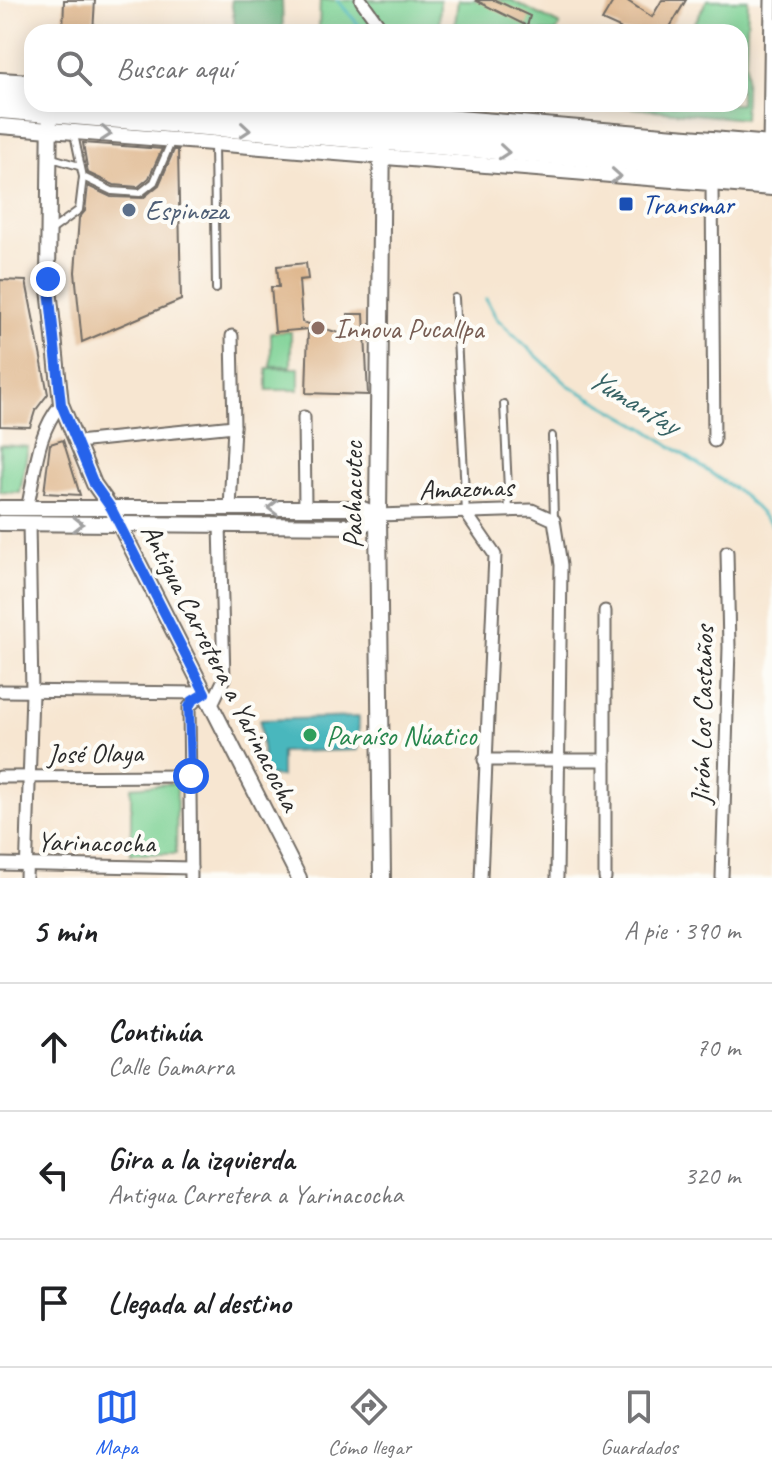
<!DOCTYPE html>
<html lang="es">
<meta charset="utf-8">
<style>
body{margin:0;font-family:Caveat,sans-serif;background:#f2f2f2;color:#202124}
.stop{position:absolute;width:24px;height:24px;margin:-18px;border:6px solid #2563eb;border-radius:50%;background:#fff}
.stop.end{background:#2563eb;border-color:#fff;box-shadow:0 2px 8px #0008}
.list{margin:0;padding:0;list-style:none}
h2{display:flex;justify-content:space-between;align-items:center;height:104px;margin:0;padding:0 32px;font-size:34px}
h2 small{font-size:26px;font-weight:400;color:#757577}
.list li{display:grid;grid-template-columns:52px 1fr auto;gap:24px;align-items:center;box-sizing:border-box;height:128px;padding:0 32px;border-top:2px solid #e0e0e0}
.list b{display:block;font-size:30px;white-space:nowrap}
.list p{margin:0;font-size:26px;white-space:nowrap;color:#757577}
.list em{font-size:26px;font-style:normal;color:#757577}
.icon{flex:none;width:44px;height:44px;fill:none;stroke:currentColor;stroke-width:2;stroke-linecap:round;stroke-linejoin:round}
.map{position:relative;flex:none;width:772px;height:878px;overflow:hidden}
.search{position:absolute;background:#fff;box-shadow:0 4px 20px #0003;left:24px;right:24px;top:24px;height:88px;display:flex;align-items:center;gap:20px;box-sizing:border-box;padding:0 28px;border-radius:24px;color:#757577;font-size:30px}
.sheet{height:488px;background:#fff}
nav{display:flex;justify-content:space-around;align-items:center;box-sizing:border-box;height:112px;border-top:2px solid #e0e0e0;background:#fff;font-size:22px;color:#757577}
nav a{display:grid;justify-items:center;gap:4px}
nav .on{color:#2563eb}
.map>svg:first-child{display:block}
</style>
<div class="map">
<svg width="772" height="878" viewBox="0 0 772 878">
<rect width="100%" height="100%" fill="#fdfcf7"/>
<filter id="ink" filterUnits="userSpaceOnUse"><feTurbulence type="fractalNoise" baseFrequency=".0125" numOctaves="2"/><feDisplacementMap in="SourceGraphic" scale="16" xChannelSelector="R" yChannelSelector="G"/><feConvolveMatrix kernelMatrix="1 2 1 2 8 2 1 2 1" color-interpolation-filters="sRGB"/></filter>
<filter id="wash" filterUnits="userSpaceOnUse"><feTurbulence type="fractalNoise" baseFrequency=".006" numOctaves="4" result="noise"/><feDisplacementMap in="SourceGraphic" scale="32" xChannelSelector="R" yChannelSelector="G"/><feGaussianBlur stdDeviation="1.8" result="paint"/><feColorMatrix in="noise" values="0 0 0 0 0 0 0 0 0 0 0 0 0 0 0 0 0 1.4 0 .05"/><feComposite in="paint" operator="in"/></filter>
<g filter="url(#wash)">
<rect width="100%" height="100%" fill="#f7e6d1"/>
<g fill="#7dd194" stroke="#547e60" stroke-width="2">
<polygon points="320,0 440,0 439,32 319,32"/>
<polygon points="458,0 511,0 560,25 556,32 454,32"/>
<polygon points="707,0 748,0 744,119 593,104 740,104 740,32 690,32"/>
<rect x="271" y="332" width="20" height="34"/>
<rect x="267" y="368" width="32" height="22"/>
<polygon points="0,445 28,447 20,493 0,492"/>
<polygon points="177,783 176,854 131,854 131,787"/>
</g>
<polygon fill="#66b37e" stroke="#486f54" stroke-width="2" points="231,0 282,0 283,32 236,32"/>
<polygon fill="#48b7bd" stroke="#3a7174" stroke-width="2" points="359,717 358,750 281,752 281,777 264,775 260,720"/>
<g fill="none" stroke-linecap="round" stroke-linejoin="round">
<g stroke="#48b7bd" stroke-width="3">
<polyline points="337,0 365,32"/>
<polyline points="486,299 497,319 568,385 644,428 742,494 772,525"/>
</g>
</g>
<g id="blocks">
<g fill="#dfb78e">
<polygon points="64,0 95,0 93,32 63,32"/>
<polygon points="475,0 495,0 530,16 527,26"/>
<polygon points="614,0 626,0 652,17 662,0 686,0 667,32 616,32 620,28 602,20"/>
<polygon points="83,143 162,149 149,178 138,187 114,185 88,173"/>
<polygon points="174,150 178,150 181,300 82,342 75,272 79,218 85,211 88,186 111,197 143,198 159,185"/>
<polygon points="306,263 308,279 299,280 302,322 349,336 348,314 364,314 368,395 306,393 308,329 275,332 271,287 279,287 277,266"/>
<polygon points="0,280 26,281 48,394 35,411 30,427 0,426"/>
<polygon points="63,440 80,495 44,493 50,444"/>
</g>
</g>
</g>
<g filter="url(#ink)">
<use href="#blocks" fill-opacity="0" stroke="#726c65" stroke-width="2"/>
<g fill="none" stroke-linecap="round" stroke-linejoin="round">
<defs>
<g id="service">
<polyline points="74,134 83,177 112,191 140,193 154,182 172,140"/>
<polyline points="214,144 216,289"/>
<polyline points="52,158 79,166"/>
<polyline points="49,232 79,210 83,177"/>
<polyline points="455,298 466,513"/>
<polyline points="504,404 509,511"/>
<polyline points="552,436 554,520"/>
</g>
<g id="minor">
<polyline points="361,0 384,32"/>
<polyline points="769,148 771,0"/>
<polyline points="712,184 714,441"/>
<polyline points="304,417 305,507"/>
<polyline points="77,442 234,426"/>
<path d="M 27,509 C 36,471 36,434 61,404"/>
<polyline points="230,509 234,426 232,336"/>
<polyline points="466,513 495,555 481,878"/>
<polyline points="378,515 532,510 554,520 561,565 557,878"/>
<polyline points="0,691 205,693"/>
<polyline points="211,706 224,679 220,525"/>
<polyline points="484,760 605,760"/>
<polyline points="0,777 191,776"/>
<polyline points="0,864 191,868"/>
<polyline points="26,878 32,693 29,523"/>
<polyline points="191,878 189,707 201,695"/>
<polyline points="605,878 605,611"/>
<polyline points="722,878 729,648 727,552"/>
</g>
<g id="tertiary">
<polyline points="0,80 32,82"/>
<polyline points="50,104 48,279 61,404 94,484 111,508 299,878"/>
<polyline points="291,104 772,144"/>
<polyline points="0,126 772,188"/>
<polyline points="0,508 360,508 378,515"/>
<polyline points="0,523 361,526 378,515"/>
</g>
<polyline id="secondary" points="382,878 378,515 382,128"/>
<g id="trunk">
<polyline points="0,94 32,96"/>
<polyline points="130,104 772,157"/>
<polyline points="0,109 772,173"/>
</g>
</defs>
<use href="#service" stroke="#726c65" stroke-width="10"/>
<use href="#minor" stroke="#726c65" stroke-width="15"/>
<use href="#tertiary" stroke="#726c65" stroke-width="18"/>
<use href="#secondary" stroke="#726c65" stroke-width="20"/>
<use href="#trunk" stroke="#726c65" stroke-width="22"/>
<use href="#service" stroke="#fff" stroke-width="6"/>
<use href="#minor" stroke="#fff" stroke-width="11"/>
<use href="#tertiary" stroke="#fff" stroke-width="14"/>
<use href="#secondary" stroke="#fff" stroke-width="16"/>
<use href="#trunk" stroke="#fff" stroke-width="18"/>
</g>
<defs><path id="oneway-chevron" d="M-2-3.5L2.5 0L-2 3.5" fill="none" stroke-width="1.6" stroke-linecap="round" stroke-linejoin="round" transform="scale(2)"/></defs>
<g stroke="#a0a0a0">
<use href="#oneway-chevron" transform="translate(245 130) rotate(5)"/>
<use href="#oneway-chevron" transform="translate(106 134) rotate(5)"/>
<use href="#oneway-chevron" transform="translate(504 152) rotate(5)"/>
<use href="#oneway-chevron" transform="translate(616 176) rotate(4)"/>
<use href="#oneway-chevron" transform="translate(273 508) rotate(179)"/>
<use href="#oneway-chevron" transform="translate(78 524) rotate(1)"/>
</g>
</g>
<g fill="none" stroke-linecap="round" stroke-linejoin="round" filter="url(#ink)">
<polyline stroke="#2563eb" stroke-width="10" points="48,279 61,404 94,484 111,508 205,693 192,701 189,707 191,776"/>
</g>
<rect fill="#1a4fb4" stroke="#fdfcf7" stroke-width="3" x="618" y="196" width="16" height="16" rx="4"/>
<circle fill="#5c6f8a" stroke="#fdfcf7" stroke-width="3" cx="129" cy="210" r="8"/>
<circle fill="#8d6e63" stroke="#fdfcf7" stroke-width="3" cx="318" cy="328" r="8"/>
<circle fill="#2e9e5b" stroke="#fdfcf7" stroke-width="3" cx="310" cy="735" r="8"/>
<g text-anchor="middle" dominant-baseline="central" stroke-width="8" stroke-linejoin="round" paint-order="stroke">
<g font-size="28" fill="#164399" stroke="#fdfcf7" text-anchor="start">
<text x="642" y="204">Transmar</text>
</g>
<g font-size="28" fill="#4e5e75" stroke="#fdfcf7" text-anchor="start">
<text x="145" y="210">Espinoza</text>
</g>
<g font-size="28" fill="#785e54" stroke="#fdfcf7" text-anchor="start">
<text x="334" y="328">Innova Pucallpa</text>
</g>
<g font-size="28" fill="#2b2b2b" stroke="#fdfcf7">
<text transform="translate(466 488) rotate(-2)">Amazonas</text>
<text transform="translate(352 495) rotate(-90)">Pachacutec</text>
<text transform="translate(221 667) rotate(63)">Antigua Carretera a Yarinacocha</text>
<text transform="translate(702 715) rotate(-89)">Jirón Los Castaños</text>
<text transform="translate(95 753) rotate(-1)">José Olaya</text>
<text transform="translate(96 842) rotate(1)">Yarinacocha</text>
</g>
<g font-size="28" fill="#27864d" stroke="#fdfcf7" text-anchor="start">
<text x="326" y="735">Paraíso Núatico</text>
</g>
<g font-size="30" font-style="italic" fill="#376365" stroke="#fdfcf7">
<text transform="translate(634 401) rotate(31)">Yumantay</text>
</g>
</g>
</svg>
<div class="stop" style="left:191px;top:776px"></div>
<div class="stop end" style="left:48px;top:279px"></div>
<div class="search"><svg class="icon" aria-label="search" viewBox="0 0 24 24"><circle cx="10" cy="10" r="6"/><path d="M15 15l6 6"/></svg>Buscar aquí</div>
</div>
<section class="sheet">
<h2>5 min<small>A pie · 390 m</small></h2>
<ul class="list">
<li><svg class="icon" aria-label="ahead" viewBox="0 0 24 24"><path d="M12 20V5M6 11l6-6 6 6"/></svg><div><b>Continúa</b><p>Calle Gamarra</p></div><em>70 m</em></li>
<li><svg class="icon" aria-label="left" viewBox="0 0 24 24"><path d="M17 20v-9H6M10 6l-5 5 5 5"/></svg><div><b>Gira a la izquierda</b><p>Antigua Carretera a Yarinacocha</p></div><em>320 m</em></li>
<li><svg class="icon" aria-label="arrive" viewBox="0 0 24 24"><path d="M6 21V4h12l-3 4 3 4H6"/></svg><div><b>Llegada al destino</b></div></li>
</ul>
</section>
<nav>
<a class="on"><svg class="icon" aria-label="map" viewBox="0 0 24 24"><path d="M3 6l6-2 6 2 6-2v14l-6 2-6-2-6 2zM9 4v14M15 6v14"/></svg>Mapa</a>
<a><svg class="icon" aria-label="directions" viewBox="0 0 24 24"><path d="M12 3l9 9-9 9-9-9zM9 14v-3h6M13 9l2 2-2 2"/></svg>Cómo llegar</a>
<a><svg class="icon" aria-label="saved" viewBox="0 0 24 24"><path d="M7 4h10v16l-5-4-5 4z"/></svg>Guardados</a>
</nav>
